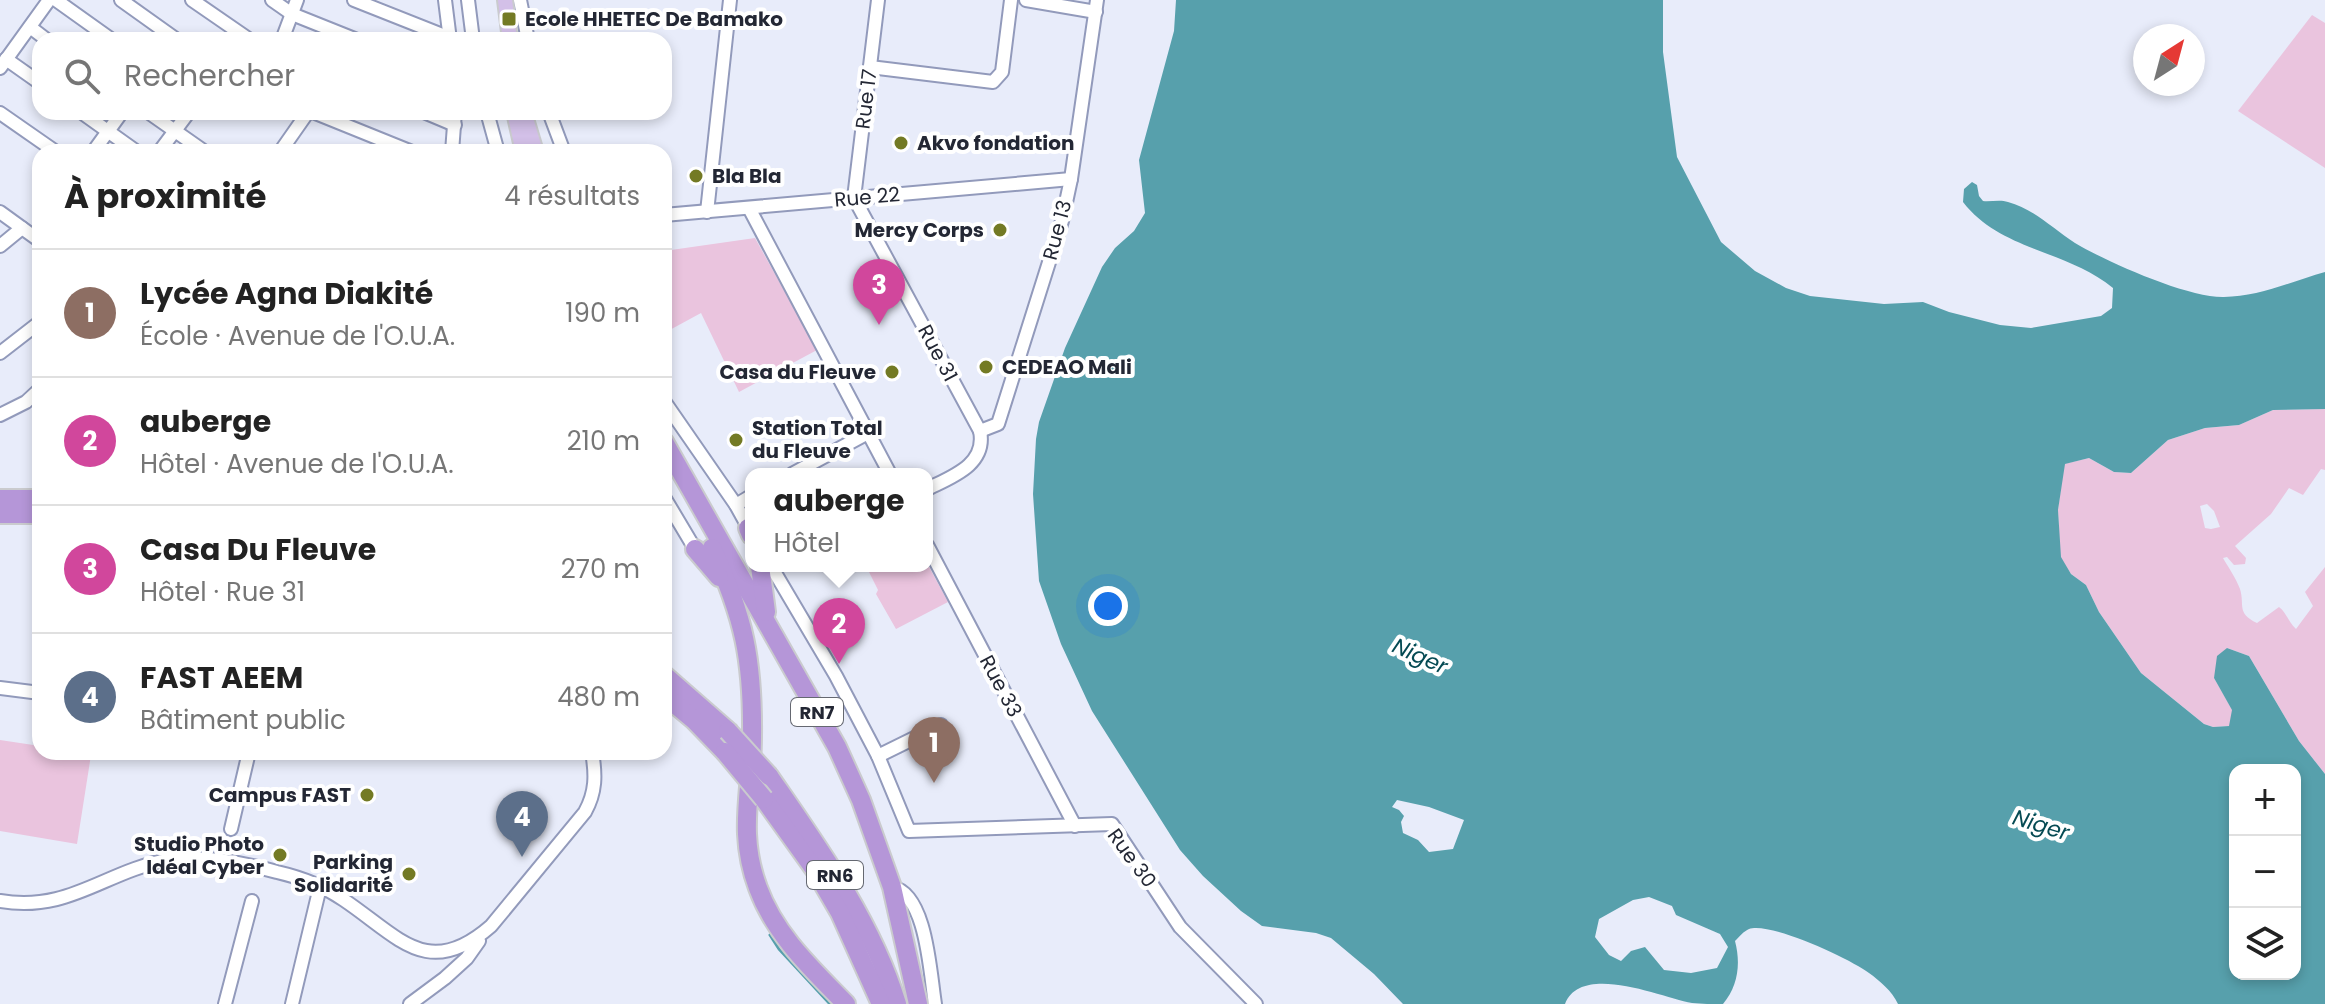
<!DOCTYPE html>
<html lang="fr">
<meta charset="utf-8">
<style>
body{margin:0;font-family:Poppins,sans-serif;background:#f2f2f2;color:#222}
.controls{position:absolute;right:24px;bottom:24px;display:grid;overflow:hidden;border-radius:16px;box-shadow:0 4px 12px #0003}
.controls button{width:72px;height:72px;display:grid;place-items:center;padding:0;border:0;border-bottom:2px solid #e0e0e0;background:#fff;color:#222;font:40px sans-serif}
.compass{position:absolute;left:2133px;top:24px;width:72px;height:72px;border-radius:50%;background:#fff;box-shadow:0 4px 12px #0003;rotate:36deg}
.you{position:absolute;left:1108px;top:606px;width:28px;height:28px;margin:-20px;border:6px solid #fff;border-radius:50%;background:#1a73e8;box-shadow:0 0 0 12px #1a73e833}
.badge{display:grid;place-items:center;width:52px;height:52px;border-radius:50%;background:#737a24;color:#fff;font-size:26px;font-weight:700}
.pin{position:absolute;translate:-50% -66px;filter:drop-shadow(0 2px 4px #0008)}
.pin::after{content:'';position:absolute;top:42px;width:28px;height:24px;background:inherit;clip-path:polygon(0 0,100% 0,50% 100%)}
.popup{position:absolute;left:745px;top:468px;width:188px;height:104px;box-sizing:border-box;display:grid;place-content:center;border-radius:16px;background:#fff;filter:drop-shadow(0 2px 6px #0005);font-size:26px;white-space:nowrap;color:#767676}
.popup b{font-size:30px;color:#222}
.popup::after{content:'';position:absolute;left:50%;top:100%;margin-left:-16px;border:16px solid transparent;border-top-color:#fff}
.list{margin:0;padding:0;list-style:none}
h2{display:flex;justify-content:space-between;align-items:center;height:104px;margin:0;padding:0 32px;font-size:34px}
h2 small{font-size:26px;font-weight:400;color:#767676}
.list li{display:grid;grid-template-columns:52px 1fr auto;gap:24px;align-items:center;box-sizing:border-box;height:128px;padding:0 32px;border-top:2px solid #e0e0e0}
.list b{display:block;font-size:30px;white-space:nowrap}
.list p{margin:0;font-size:26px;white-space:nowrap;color:#767676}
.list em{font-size:26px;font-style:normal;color:#767676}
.icon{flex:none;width:44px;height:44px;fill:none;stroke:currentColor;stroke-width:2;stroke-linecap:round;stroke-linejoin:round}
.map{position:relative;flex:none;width:2325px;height:1004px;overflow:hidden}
.search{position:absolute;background:#fff;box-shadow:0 4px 12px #0003;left:32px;top:32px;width:640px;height:88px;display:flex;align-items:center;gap:20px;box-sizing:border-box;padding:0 28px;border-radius:24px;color:#767676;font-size:30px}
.panel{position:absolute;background:#fff;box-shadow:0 4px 12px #0003;left:32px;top:144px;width:640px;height:616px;border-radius:24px}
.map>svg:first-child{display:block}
</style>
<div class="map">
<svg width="2325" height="1004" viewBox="0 0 2325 1004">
<rect width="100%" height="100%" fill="#e8ecfa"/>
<g fill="#eac4de" fill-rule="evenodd">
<polygon points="2312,15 2325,23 2325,168 2238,111"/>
<polygon points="755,238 817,350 739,392 701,313 666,332 664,251"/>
<path d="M 2325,409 L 2325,470 L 2321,469 L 2303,495 L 2289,488 L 2271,514 L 2235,546 L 2246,558 L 2245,564 L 2234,565 L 2227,557 L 2223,558 C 2228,567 2236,578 2240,589 C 2245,605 2236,613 2257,623 L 2279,607 C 2287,613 2288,622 2296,629 L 2313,606 L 2305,592 L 2325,567 L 2325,774 L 2299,741 L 2249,656 L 2227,648 L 2214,678 L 2233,711 L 2230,726 L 2213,727 L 2204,724 L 2141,673 L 2099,612 L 2086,585 L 2071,574 L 2060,557 L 2058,510 L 2064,464 L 2089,458 L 2114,472 L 2131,473 L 2168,440 L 2205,428 L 2239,425 L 2273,410 ZM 2207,504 L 2214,511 L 2220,527 L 2211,529 L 2205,528 L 2200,506 Z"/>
<polygon points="927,563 948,602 896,629 876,594 878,590 866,566 927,566"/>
<polygon points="0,740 40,746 40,752 91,755 77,844 0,831"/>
</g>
<path fill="#57a0ac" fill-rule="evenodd" d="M 1176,0 L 1663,0 L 1663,52 L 1677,157 L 1721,242 L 1755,271 L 1786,288 L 1810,296 L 1884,304 L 1923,302 L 1949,312 L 2000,325 L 2031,328 L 2101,316 L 2112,308 L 2113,288 C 2067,250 2001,251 1963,202 L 1964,189 L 1972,182 L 1977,185 L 1979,196 L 1983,201 C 1991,202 2000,199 2008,202 C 2034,209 2053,229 2075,243 C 2107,262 2188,298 2224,297 C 2258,297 2293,281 2325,272 L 2325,409 L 2273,410 L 2239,425 L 2205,428 L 2168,440 L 2131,473 L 2114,472 L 2089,458 L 2065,464 L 2058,510 L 2061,557 L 2071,574 L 2086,585 L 2099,612 L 2141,673 L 2204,724 L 2213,727 L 2229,726 L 2232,710 L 2214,678 L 2217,656 L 2227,648 L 2249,656 L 2299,741 L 2325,774 L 2325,1004 L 1898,1004 C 1892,991 1880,981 1869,973 C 1851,959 1769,921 1749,929 C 1744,931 1739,937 1735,941 C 1741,964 1738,986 1723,1004 C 1713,1004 1701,1004 1692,1003 C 1661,997 1581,962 1565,1004 L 1403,1004 L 1374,974 L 1331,938 L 1316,933 L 1262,926 L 1241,911 L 1203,876 L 1180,850 L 1092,711 L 1061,644 L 1039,581 L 1033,494 L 1036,439 L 1039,422 L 1065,348 L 1102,267 L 1115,248 L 1134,231 L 1145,213 L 1139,160 L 1174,31 ZM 2235,770 L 2295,770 L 2295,974 L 2235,974 ZM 1397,800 L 1429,807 L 1464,820 L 1453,849 L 1429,852 L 1418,840 L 1403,833 L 1401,822 L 1404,816 L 1399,810 L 1392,807 ZM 1649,897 L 1672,906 L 1676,915 L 1720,934 L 1728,947 L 1717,968 L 1691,973 L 1664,970 L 1645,947 L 1631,951 L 1621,961 L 1609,955 L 1595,937 L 1599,919 L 1633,900 Z"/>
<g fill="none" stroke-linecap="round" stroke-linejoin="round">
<polyline stroke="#57a0ac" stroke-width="3" points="770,935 779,949 830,1004"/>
<defs>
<g id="minor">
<polyline points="56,0 112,40"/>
<polyline points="121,0 177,40"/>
<polyline points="192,0 250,40"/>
<polyline points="272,0 292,14 357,40"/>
<polyline points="354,0 450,38"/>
<polyline points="445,0 450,40"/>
<polyline points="468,0 473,40"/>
<polyline points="520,0 528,40"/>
<path d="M 878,0 L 854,198 L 980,431 C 987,465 951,477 927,489"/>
<polyline points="1026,0 1096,12"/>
<polyline points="30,27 47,40"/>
<polyline points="282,40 297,0"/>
<polyline points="6,59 40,83"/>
<polyline points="870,67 993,82 1002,72 1011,0"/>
<polyline points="0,68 49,0"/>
<polyline points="81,112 137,152"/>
<polyline points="148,112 205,152"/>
<polyline points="313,112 412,152"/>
<polyline points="424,112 455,125"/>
<polyline points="487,112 498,152"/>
<polyline points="549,112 564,152"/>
<polyline points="0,113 56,152"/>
<polyline points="93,152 122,112"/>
<polyline points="159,152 189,112"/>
<polyline points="280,152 308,112"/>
<polyline points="452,152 455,112"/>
<polyline points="749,208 890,474"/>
<polyline points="0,212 40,241"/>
<polyline points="707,212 730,0"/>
<polyline points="664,215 1071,179"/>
<polyline points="0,246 22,228"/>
<polyline points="0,353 40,322"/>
<polyline points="664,401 736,505 751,532"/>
<polyline points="0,415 26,402 40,389"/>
<polyline points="980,431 998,424 1062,221 1071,179 1097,0"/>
<polyline points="792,474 868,433"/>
<polyline points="664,497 695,549"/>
<polyline points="736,505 751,496"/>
<polyline points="927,545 1075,826"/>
<polyline points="771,566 836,676 878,756 909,831 1112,824 1180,927 1256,1004"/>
<polyline points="0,688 40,693"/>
<polyline points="878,756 941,725"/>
<polyline points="231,829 249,752"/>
<path d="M 892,887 C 927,894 930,974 935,1004"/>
<path d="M 0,901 C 70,913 106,870 169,860 C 203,854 244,863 277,872 C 299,877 325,887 344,900 C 399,937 428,981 491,926 L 585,812 C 596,792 596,775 592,752"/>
<polyline points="225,1004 252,901"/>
<polyline points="292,1004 320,887"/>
<polyline points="410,1004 445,978 467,958 479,941"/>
</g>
<g id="major">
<polyline points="505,0 510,40"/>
<polyline points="514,112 523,152"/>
<polyline points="524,112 536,152"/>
</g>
<g id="highway">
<polyline points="664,442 837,747 861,800 892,887 918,1004"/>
<polyline points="0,499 40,499"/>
<polyline points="0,514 40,514"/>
<polyline points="748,528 751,535"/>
<path d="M 712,548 C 744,617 753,660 752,737 C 752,792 737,832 758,888 C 775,935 812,969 846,1004"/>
<polyline points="695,549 719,577"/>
<polyline points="760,566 766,612"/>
<polyline points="664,675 728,731"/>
<polyline points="664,695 694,720 725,752"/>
<path d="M 769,776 C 818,847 871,920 897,1004"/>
<polyline points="764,799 815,870 840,913 881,1004"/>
</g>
</defs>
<use href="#minor" stroke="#929abb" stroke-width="16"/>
<use href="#major" stroke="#cacbce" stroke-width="18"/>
<use href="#highway" stroke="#cacbce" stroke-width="22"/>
<use href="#minor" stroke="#fff" stroke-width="12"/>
<use href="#major" stroke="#d3c0e8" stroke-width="14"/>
<use href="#highway" stroke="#b596d8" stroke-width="18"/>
<defs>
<g id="highway-bridge">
<polyline points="728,731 769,776"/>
<polyline points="725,752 764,799"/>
</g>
</defs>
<use href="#highway-bridge" stroke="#cacbce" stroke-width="22" stroke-linecap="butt"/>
<use href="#highway-bridge" stroke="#b596d8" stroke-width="18"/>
</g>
<g fill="#737a24" stroke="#fff" stroke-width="3">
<rect x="501" y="11" width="16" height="16" rx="4"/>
<circle cx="901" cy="143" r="8"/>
<circle cx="696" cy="176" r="8"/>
<circle cx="1000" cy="230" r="8"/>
<circle cx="986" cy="367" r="8"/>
<circle cx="892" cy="372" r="8"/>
<circle cx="736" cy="440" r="8"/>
<circle cx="367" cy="795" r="8"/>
<circle cx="280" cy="855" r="8"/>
<circle cx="409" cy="874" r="8"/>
</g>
<g text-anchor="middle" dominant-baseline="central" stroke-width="8" stroke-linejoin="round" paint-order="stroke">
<g fill="#fff" stroke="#656871" stroke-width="2">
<rect x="791" y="698" width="52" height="28" rx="6"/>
<rect x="807" y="861" width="56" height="28" rx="6"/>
</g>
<g font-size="18" font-weight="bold" fill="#232734">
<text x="817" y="712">RN7</text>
<text x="835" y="875">RN6</text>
</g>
<g font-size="20" font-weight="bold" fill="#232734" stroke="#fff" text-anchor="start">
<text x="525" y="19">Ecole HHETEC De Bamako</text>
<text x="917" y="143">Akvo fondation</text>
<text x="712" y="176">Bla Bla</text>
<text x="984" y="230" text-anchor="end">Mercy Corps</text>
<text x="1002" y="367">CEDEAO Mali</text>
<text x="876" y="372" text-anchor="end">Casa du Fleuve</text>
<text x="752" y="428">Station Total<tspan x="752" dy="23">du Fleuve</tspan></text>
<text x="351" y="795" text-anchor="end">Campus FAST</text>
<text x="264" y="844" text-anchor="end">Studio Photo<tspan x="264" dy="23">Idéal Cyber</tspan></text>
<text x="393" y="862" text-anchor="end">Parking<tspan x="393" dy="23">Solidarité</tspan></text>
</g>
<g font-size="20" fill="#232734" stroke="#fff">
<text transform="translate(866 99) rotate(-83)">Rue 17</text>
<text transform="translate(867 197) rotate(-5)">Rue 22</text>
<text transform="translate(1057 230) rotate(-75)">Rue 13</text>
<text transform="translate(938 353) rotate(62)">Rue 31</text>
<text transform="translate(1001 686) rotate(62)">Rue 33</text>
<text transform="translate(1132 858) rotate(54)">Rue 30</text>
</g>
<g font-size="22" font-style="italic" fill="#054a53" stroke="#fff">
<text transform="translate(1420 656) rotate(24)">Niger</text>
<text transform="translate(2041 825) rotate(17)">Niger</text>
</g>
</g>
</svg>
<div class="controls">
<button>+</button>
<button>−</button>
<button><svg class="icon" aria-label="layers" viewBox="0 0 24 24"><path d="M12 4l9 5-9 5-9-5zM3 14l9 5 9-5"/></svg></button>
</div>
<svg class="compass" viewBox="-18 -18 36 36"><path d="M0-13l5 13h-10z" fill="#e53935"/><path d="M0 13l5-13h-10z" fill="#767676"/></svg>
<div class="you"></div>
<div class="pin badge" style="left:934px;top:783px;background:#8d6e63">1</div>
<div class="pin badge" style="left:839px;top:664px;background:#d1479c">2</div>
<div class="popup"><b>auberge</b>Hôtel</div>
<div class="pin badge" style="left:879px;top:325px;background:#d1479c">3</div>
<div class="pin badge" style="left:522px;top:857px;background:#5c6f8a">4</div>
<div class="search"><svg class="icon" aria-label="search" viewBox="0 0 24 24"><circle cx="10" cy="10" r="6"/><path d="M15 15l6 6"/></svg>Rechercher</div>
<section class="panel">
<h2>À proximité<small>4 résultats</small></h2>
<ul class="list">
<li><span class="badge" style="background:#8d6e63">1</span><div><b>Lycée Agna Diakité</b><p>École · Avenue de l'O.U.A.</p></div><em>190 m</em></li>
<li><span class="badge" style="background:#d1479c">2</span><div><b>auberge</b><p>Hôtel · Avenue de l'O.U.A.</p></div><em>210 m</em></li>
<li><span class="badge" style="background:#d1479c">3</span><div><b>Casa Du Fleuve</b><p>Hôtel · Rue 31</p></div><em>270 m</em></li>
<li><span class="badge" style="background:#5c6f8a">4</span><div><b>FAST AEEM</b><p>Bâtiment public</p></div><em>480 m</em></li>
</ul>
</section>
</div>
